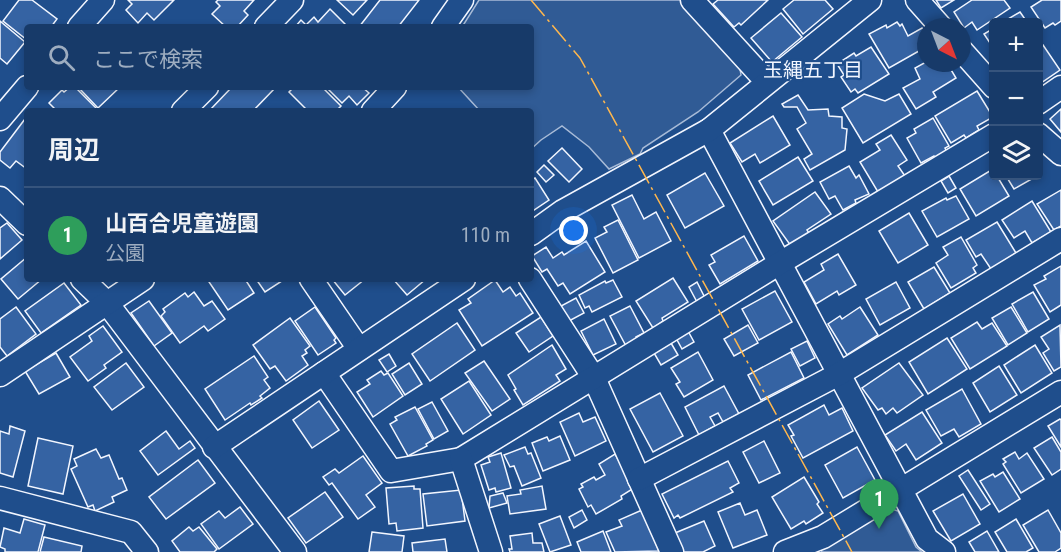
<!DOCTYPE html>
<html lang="ja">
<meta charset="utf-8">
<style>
body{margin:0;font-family:"Roboto Condensed","Noto Sans JP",sans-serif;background:#20416f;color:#f1f3f6}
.controls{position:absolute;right:18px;top:18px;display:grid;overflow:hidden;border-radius:6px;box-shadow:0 3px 9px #0003}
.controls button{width:54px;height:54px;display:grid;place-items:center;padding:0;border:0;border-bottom:2px solid #36547d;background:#173a69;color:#f1f3f6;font:30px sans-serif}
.compass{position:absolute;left:917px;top:18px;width:54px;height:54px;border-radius:50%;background:#173a69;box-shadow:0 3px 9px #0003;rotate:138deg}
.you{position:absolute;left:574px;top:231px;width:21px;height:21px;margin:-15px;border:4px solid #fff;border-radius:50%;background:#1a73e8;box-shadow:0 0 0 9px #1a73e833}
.badge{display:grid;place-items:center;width:39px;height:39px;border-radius:50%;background:#ffb74d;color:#fff;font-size:20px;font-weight:700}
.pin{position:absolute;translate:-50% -50px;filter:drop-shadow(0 2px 3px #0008)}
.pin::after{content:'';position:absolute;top:32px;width:21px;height:18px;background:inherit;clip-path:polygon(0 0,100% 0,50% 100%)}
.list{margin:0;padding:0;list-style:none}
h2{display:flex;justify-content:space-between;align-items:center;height:78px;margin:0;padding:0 24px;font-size:26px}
h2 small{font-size:20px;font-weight:400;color:#9eadc0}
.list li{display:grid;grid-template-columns:39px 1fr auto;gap:18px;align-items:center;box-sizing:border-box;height:96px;padding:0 24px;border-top:2px solid #36547d}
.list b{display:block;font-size:22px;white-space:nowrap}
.list p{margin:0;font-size:20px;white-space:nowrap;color:#9eadc0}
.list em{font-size:20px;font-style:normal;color:#9eadc0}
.icon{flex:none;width:33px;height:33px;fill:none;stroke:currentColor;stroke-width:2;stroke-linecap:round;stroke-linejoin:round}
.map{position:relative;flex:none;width:1061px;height:552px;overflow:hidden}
.search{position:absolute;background:#173a69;box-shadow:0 3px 9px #0003;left:24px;top:24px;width:510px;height:66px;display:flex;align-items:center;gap:15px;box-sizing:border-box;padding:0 21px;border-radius:6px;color:#9eadc0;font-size:22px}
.panel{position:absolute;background:#173a69;box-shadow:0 3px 9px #0003;left:24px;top:108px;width:510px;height:174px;border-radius:6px}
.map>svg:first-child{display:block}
</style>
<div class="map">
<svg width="1061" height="552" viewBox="0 0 1061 552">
<rect width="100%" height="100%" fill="#1f4e8c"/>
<g fill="#305b95" stroke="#a8bbd7" stroke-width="1.5">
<polygon points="479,0 682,0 739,63 741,75 698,112 643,148 640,154 609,169 589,147 562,126 541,140 531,149 531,111 480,111 458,87 531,87 531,27 462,27"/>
<polygon points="888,508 898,511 916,547 922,552 822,552 820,548"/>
</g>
<g fill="#3563a3" stroke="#f2f6ff" stroke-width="1.5">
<polygon points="19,0 32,0 57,19 51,27 27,27 27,40 3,21"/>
<polygon points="128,0 174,0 154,20 147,13 138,23 126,10 132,4"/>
<polygon points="218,0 254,0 244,11 248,15 237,27 226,27 212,14 220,6 216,2"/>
<polygon points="337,0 367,0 353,15"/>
<polygon points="380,0 419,0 398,27 359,27"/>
<polygon points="718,0 768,0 741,25 739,23 734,27 713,4"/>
<polygon points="794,0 825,0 833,9 803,34 783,9"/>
<polygon points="936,0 954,0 941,8"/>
<polygon points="972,0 1004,0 1010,8 977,30 972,22 964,28 954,12"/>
<polygon points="1042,0 1061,0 1061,21 1055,25 1053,23 1045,28 1031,7"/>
<polygon points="330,9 348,27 295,27 301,20 306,25 314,17 318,22"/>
<polygon points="1020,12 1027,22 1003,22"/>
<polygon points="781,13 802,37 772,62 751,38"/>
<polygon points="0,21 25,42 7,64 0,58"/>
<polygon points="897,22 900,26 902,24 908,36 922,28 926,36 926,47 889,68 869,34 886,25 887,28"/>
<polygon points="994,28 994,49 984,34"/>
<polygon points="1043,45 1060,70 1038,85 1038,48"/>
<polygon points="871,47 889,74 858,93 855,89 851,92 841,77 844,75 837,64 854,53 856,56"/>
<polygon points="926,62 947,63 956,78 933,92 936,97 916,109 903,88 920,79 915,68"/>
<polygon points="70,87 75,87 96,108 93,111 57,111 49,103 62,90 64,92"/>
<polygon points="78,87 120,87 98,108"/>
<polygon points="232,87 276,87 253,111 209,111"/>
<polygon points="294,87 322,87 341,106 336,111 308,111 289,92"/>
<polygon points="326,87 362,87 369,93 357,105 349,96 342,103"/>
<polygon points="977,91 993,117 977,126 979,130 966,138 964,135 951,143 935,116"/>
<polygon points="864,94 885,101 899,94 911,114 863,143 842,108"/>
<polygon points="798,95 808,110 828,109 829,116 842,117 842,128 847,129 845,150 810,170 804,159 812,154 797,129 806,123 797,107 784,107 782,104"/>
<polygon points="1061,109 1061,132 1050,119"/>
<polygon points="773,116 790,145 760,163 755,154 742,162 730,143"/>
<polygon points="933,118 949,146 945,148 947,152 936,159 934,156 921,163 907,138 916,133 914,129"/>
<polygon points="25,119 27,121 27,169 16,161 10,168 0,160 0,152"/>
<polygon points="891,135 907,160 898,166 905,176 878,192 860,162 880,150 876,144"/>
<polygon points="562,148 582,169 569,182 548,161"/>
<polygon points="798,157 813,181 773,205 759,181"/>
<polygon points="544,165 554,175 546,182 537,172"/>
<polygon points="849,166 856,178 859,175 869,194 855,200 856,203 843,210 835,196 829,199 820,182"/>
<polygon points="993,169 994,176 997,176 1009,196 976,216 960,189"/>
<polygon points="705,173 724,206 685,228 667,195"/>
<polygon points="949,176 956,188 948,193 941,181"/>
<polygon points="1006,176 1037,176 1014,189"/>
<polygon points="535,178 549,200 531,212 531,180"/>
<polygon points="1061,190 1061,226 1054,230 1037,204"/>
<polygon points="815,192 831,214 807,230 809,233 791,246 773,221"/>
<polygon points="632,195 644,219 656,212 671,241 639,258 612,205"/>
<polygon points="956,196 969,219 937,237 922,211 946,198 947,200"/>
<polygon points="1032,201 1051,232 1032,243 1025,231 1014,238 1002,220"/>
<polygon points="909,213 928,245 898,263 879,231"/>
<polygon points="618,220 638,260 613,273 595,238 607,232 604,227"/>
<polygon points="997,222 1016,253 991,269 981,254 976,257 966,240"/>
<polygon points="7,223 22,240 0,259 0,228"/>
<polygon points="744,236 758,261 720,284 709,265 715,262 711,255"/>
<polygon points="961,237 977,265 973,268 976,273 951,288 936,263 948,255 943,247"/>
<polygon points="586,241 605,272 570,294 563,283 558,286 547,269 542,272 532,256 546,247 553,258 562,252 564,255"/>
<polygon points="838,254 856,285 839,295 837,291 816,304 804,282 824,270 821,264"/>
<polygon points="27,257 27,279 42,279 18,299 1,279"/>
<polygon points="1061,266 1061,305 1050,312 1034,285 1046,279 1044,276"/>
<polygon points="934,267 950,293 924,309 908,282"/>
<polygon points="673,278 688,302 662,318 663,321 653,328 636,301"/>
<polygon points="207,279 245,279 254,293 228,310"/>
<polygon points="256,279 285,279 265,292"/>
<polygon points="332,279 365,279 345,295"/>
<polygon points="393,279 426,279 407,295"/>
<polygon points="495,280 503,292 510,287 516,296 520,293 533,313 482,346 459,310 471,303 468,299"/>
<polygon points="613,280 622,297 592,312 589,306 585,308 579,295 605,281 606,283"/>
<polygon points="697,282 705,298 697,302 689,287"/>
<polygon points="896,282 910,308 880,325 866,299"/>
<polygon points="64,283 81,305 41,333 25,311"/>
<polygon points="775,291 792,322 759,340 742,309"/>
<polygon points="194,292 204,306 212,301 225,319 208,331 204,326 180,343 161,316 165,312 163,309 185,293 188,297"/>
<polygon points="1033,292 1049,319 1028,332 1012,304"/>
<polygon points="576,298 584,313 569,321 561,306"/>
<polygon points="149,301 172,333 154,346 131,313"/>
<polygon points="630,306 644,333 636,337 637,340 626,346 610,316"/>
<polygon points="16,307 36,334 7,356 0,347 0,319"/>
<polygon points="315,307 336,338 334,340 336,343 318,355 295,321"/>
<polygon points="860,307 878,335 847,355 828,324 840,316 842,319"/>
<polygon points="1011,307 1027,333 1008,345 992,318"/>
<polygon points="541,317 553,336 529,352 516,333"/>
<polygon points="290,318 310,346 305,350 307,353 302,356 308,365 286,381 275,366 270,369 253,345"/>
<polygon points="604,319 616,344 593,355 581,331"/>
<polygon points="977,322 982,329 992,323 1007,346 970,369 951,338"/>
<polygon points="457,323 475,350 430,381 412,354"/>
<polygon points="748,325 758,343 734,356 724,339"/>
<polygon points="1060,325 1061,367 1054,371 1043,353 1049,349 1041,337"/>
<polygon points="103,326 122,352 104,365 106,368 88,381 70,357 92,341 89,336"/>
<polygon points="688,331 694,342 682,349 676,338"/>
<polygon points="947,338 967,369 928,394 909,362"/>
<polygon points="807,341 815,358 800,366 791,349"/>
<polygon points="671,343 678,355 661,365 654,353"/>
<polygon points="552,345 566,369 556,375 560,381 523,405 514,390 516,389 508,375"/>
<polygon points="1035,345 1052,373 1021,393 1004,365"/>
<polygon points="698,352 713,380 684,397 676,384 680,382 671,368"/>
<polygon points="791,352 804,378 761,400 748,375"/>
<polygon points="56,353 70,377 39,394 25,371"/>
<polygon points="389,354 396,366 387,372 379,360"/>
<polygon points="254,356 268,377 264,380 270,388 260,396 262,398 251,405 250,403 225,420 205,389"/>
<polygon points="484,361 510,399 492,411 465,373"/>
<polygon points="126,363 144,387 112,410 94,387"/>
<polygon points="409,363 422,384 405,395 392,374"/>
<polygon points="899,363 923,395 897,413 893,408 886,414 882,408 878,410 862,388"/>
<polygon points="999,366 1017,395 990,412 973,383"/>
<polygon points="381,371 384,375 388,373 403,396 373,417 357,392 370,384 367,380"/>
<polygon points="469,381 491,415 463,434 441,399"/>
<polygon points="724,386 739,414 723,422 718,413 710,417 715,426 699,435 685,407"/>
<polygon points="962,389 981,424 959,437 954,429 941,436 926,410"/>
<polygon points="660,393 683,436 653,452 630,409"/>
<polygon points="319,401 339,430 312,448 293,420"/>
<polygon points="432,402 448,431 434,439 418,409"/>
<polygon points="824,405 829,415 842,408 853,431 803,458 791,436 794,435 788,425"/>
<polygon points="415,407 433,440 426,444 427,446 408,456 390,424 397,420 395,417"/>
<polygon points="922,412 942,443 916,460 906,444 896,451 885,435"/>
<polygon points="579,413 583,422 595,417 606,441 575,456 560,422"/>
<polygon points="1060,419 1061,420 1061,447 1048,426"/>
<polygon points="10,426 25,431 13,477 0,473 0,431 9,434"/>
<polygon points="166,431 179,449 190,441 195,448 158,475 140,451"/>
<polygon points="560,436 570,460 543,471 532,443 547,437 549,441"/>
<polygon points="1052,437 1061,452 1061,469 1052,475 1034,448"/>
<polygon points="38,438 73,446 63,494 28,486"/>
<polygon points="764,441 780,473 759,483 743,452"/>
<polygon points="525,447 528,454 531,453 541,478 522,486 514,466 510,467 504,455"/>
<polygon points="857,447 875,480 843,498 825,465"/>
<polygon points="96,449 101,458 109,455 119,479 122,478 127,490 112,497 114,502 95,511 93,505 88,507 71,469 77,466 74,459"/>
<polygon points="1015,452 1019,459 1027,453 1044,479 1021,493 1003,464 1006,462 1003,459"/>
<polygon points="501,453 511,488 496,492 495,488 489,490 481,465 490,462 488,457"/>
<polygon points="615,454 634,488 621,496 622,499 596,514 591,505 588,507 579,489 583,487 581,484 594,477 596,480 605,475 599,464"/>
<polygon points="363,456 382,483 366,495 375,507 358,519 332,483 329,485 323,477 335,469 339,473"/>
<polygon points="198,460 215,483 166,519 149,497"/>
<polygon points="728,461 739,483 730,488 733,492 680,518 678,515 674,518 662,494"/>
<polygon points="968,470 990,504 981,510 959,476"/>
<polygon points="1003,472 1020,499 999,512 980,481 993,474 995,477"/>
<polygon points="804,477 819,502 817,504 823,513 806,524 804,521 791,529 772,497"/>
<polygon points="414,486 414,489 420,489 423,528 397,531 396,523 389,524 386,488"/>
<polygon points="542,486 546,509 510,514 507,496 521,494 520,490"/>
<polygon points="461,490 465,521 427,526 423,494"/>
<polygon points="325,492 343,517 306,543 288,518"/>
<polygon points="503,493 507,503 489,508 490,496"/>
<polygon points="963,494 980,524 951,541 933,511"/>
<polygon points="740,503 745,515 757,510 767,535 733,548 718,512"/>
<polygon points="240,507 253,524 219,549 201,524 219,511 225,518"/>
<polygon points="582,510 587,520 574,528 569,517"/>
<polygon points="642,510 659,551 615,552 606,532 622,526 619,520"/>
<polygon points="1048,510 1061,533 1061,548 1055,552 1039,552 1023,525"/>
<polygon points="560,516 571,545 550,552 539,524"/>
<polygon points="24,519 45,525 38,552 5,552 5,549 0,547 4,528 20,533"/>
<polygon points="1016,519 1033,548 1026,552 1007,552 995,532"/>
<polygon points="704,521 715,546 703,552 683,552 675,533"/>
<polygon points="189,527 193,531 199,527 217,549 214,552 180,552 172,541"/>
<polygon points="603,531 611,552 581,552 577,542"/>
<polygon points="987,531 999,552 975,552 969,542"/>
<polygon points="372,532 404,536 402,552 369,552"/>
<polygon points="532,533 533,543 542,543 544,552 510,552 509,549 512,549 510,536"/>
<polygon points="44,537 82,546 81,552 40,552"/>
<polygon points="445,539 447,552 413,552 412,543"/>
</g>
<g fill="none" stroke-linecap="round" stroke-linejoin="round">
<defs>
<g id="street">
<polyline points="692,0 767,82"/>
<polyline points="917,0 941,27"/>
<polyline points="79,27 103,0"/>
<polyline points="266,27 292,0"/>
<polyline points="443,27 462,0"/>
<polyline points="962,51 994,87"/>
<polyline points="1038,103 1061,87"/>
<polyline points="183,111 207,87"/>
<polyline points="373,111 395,87"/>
<polyline points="0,119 27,87"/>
<polyline points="709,130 927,539 944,552"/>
<polyline points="1038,134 1061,154"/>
<polyline points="0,198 27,224"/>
<polyline points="531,234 563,211 709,130 870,0"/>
<polyline points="82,279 107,303 295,552"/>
<polyline points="311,279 359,349"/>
<polyline points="530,279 594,378 672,552"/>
<polyline points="324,373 391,471 461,459 780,263 994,135"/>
<polyline points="0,375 143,279"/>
<polyline points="214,447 464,279"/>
<polyline points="461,459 491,552"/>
<polyline points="639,479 839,374 1061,239"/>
<polyline points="0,498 131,532 147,552"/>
<polyline points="785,552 823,537 1061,392"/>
</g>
</defs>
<use href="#street" stroke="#f2f6ff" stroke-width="25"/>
<use href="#street" stroke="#1f4e8c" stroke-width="22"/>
<polyline stroke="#ffb74d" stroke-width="1.5" stroke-dasharray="21 4.5 3 4.5" stroke-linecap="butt" points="531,0 580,58 852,552"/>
</g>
<g text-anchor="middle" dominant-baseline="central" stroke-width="4.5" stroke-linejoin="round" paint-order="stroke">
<g font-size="20" fill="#f2f6ff" stroke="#1f4e8c">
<text x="813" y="70">玉縄五丁目</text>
</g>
</g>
</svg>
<div class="controls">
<button>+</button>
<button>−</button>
<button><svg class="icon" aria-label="layers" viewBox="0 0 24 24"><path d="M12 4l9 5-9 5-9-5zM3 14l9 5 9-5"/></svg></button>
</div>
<svg class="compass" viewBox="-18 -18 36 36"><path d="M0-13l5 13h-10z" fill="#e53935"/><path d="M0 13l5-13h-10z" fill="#9eadc0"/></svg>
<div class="you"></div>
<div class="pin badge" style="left:879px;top:529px;background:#2e9e5b">1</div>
<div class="search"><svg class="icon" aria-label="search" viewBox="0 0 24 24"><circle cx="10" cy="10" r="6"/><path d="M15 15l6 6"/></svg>ここで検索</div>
<section class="panel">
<h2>周辺<small></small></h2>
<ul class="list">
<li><span class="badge" style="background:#2e9e5b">1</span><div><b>山百合児童遊園</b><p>公園</p></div><em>110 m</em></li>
</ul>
</section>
</div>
